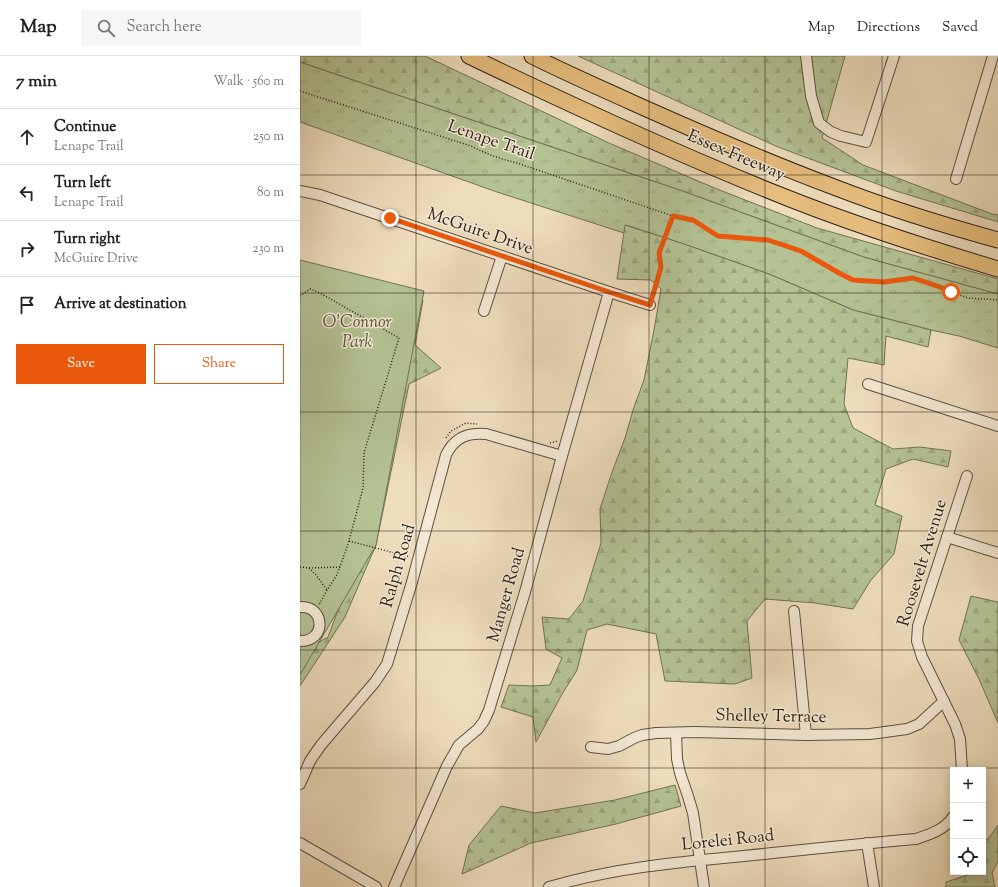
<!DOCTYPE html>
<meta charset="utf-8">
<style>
body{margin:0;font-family:"Sorts Mill Goudy",serif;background:#f6f6f6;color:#222}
.controls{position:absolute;right:12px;bottom:12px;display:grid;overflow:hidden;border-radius:0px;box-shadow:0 2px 10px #0003}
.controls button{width:36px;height:36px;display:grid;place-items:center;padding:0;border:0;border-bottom:1px solid #e0e0e0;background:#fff;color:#222;font:20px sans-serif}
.stop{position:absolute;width:12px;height:12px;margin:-9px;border:3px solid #ea580c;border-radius:50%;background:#fff}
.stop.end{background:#ea580c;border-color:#fff;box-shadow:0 1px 4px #0008}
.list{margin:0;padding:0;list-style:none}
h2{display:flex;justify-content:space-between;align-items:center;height:52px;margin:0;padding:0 16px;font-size:17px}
h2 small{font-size:13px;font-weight:400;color:#767676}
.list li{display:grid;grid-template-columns:26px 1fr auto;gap:12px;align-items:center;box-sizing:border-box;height:56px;padding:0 16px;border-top:1px solid #e0e0e0}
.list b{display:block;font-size:15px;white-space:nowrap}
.list p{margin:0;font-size:13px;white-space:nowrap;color:#767676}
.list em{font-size:13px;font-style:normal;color:#767676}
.actions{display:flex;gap:8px;padding:12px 16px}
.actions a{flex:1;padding:9px 0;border:1px solid #ea580c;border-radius:0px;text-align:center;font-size:14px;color:#ea580c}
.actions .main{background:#ea580c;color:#fff}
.icon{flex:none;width:22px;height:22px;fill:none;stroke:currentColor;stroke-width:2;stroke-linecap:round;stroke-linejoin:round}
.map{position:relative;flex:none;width:698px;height:831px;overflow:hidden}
header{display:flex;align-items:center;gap:24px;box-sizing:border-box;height:56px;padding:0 20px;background:#fff;border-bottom:1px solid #e0e0e0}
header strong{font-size:19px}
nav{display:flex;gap:22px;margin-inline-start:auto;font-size:14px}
.search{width:280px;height:36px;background:#f6f6f6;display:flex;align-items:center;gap:10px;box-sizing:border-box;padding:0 14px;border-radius:0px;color:#767676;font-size:15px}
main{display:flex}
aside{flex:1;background:#fff}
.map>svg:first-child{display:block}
</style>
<header>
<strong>Map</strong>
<div class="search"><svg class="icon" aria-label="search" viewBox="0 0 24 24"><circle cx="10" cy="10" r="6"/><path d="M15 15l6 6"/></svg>Search here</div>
<nav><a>Map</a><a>Directions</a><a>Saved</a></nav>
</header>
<main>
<aside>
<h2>7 min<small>Walk · 560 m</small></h2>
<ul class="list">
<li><svg class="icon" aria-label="ahead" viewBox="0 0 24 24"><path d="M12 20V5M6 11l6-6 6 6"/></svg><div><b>Continue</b><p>Lenape Trail</p></div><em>250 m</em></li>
<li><svg class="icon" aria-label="left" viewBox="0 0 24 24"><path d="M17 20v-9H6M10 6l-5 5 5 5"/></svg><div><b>Turn left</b><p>Lenape Trail</p></div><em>80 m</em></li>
<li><svg class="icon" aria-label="right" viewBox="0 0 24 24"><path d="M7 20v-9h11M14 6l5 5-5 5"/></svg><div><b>Turn right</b><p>McGuire Drive</p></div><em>230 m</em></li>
<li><svg class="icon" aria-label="arrive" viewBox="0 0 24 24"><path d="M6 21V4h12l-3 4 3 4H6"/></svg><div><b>Arrive at destination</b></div></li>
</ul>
<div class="actions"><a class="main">Save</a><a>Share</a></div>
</aside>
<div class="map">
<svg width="698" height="831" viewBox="0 0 698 831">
<defs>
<pattern id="grass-tufts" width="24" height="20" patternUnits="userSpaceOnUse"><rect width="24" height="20" fill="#b4c294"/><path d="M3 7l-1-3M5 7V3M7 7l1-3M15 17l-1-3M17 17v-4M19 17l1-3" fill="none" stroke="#9ba67f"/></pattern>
<pattern id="forest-firs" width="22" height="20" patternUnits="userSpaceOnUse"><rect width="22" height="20" fill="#b4c294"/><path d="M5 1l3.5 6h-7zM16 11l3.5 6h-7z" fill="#9ba67f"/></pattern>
</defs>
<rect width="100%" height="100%" fill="#eeddbd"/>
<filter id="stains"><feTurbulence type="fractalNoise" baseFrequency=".005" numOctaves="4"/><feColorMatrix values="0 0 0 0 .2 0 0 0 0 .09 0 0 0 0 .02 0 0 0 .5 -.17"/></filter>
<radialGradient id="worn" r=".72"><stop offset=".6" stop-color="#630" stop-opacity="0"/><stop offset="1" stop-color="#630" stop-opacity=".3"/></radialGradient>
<polygon fill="url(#grass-tufts)" stroke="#707255" points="0,6 383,135 564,201 698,238 698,292 659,280 631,274 553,254 469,218 381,187 326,169 324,177 197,136 0,66"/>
<g fill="url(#forest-firs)" stroke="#707255">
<polygon points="0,0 125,0 309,87 417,133 517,172 698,223 698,238 564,201 383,135 0,6"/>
<polygon points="278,0 545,0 522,82 563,109 692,158 698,159 698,166 596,135 478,91"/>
<polygon points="325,169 381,187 469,218 553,254 631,274 628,291 586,280 584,309 548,302 544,348 553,372 593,393 620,391 651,395 648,411 613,403 586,413 575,449 602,460 594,498 571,524 553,553 515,547 465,543 447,565 452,622 435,628 365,625 356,578 307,568 287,574 277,614 261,640 236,686 233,661 201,651 209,629 233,630 250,629 262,602 246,593 242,561 269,563 283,545 301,487 300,453 311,419 325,382 334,351 344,324 354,274 361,233 351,224 317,223"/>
<polygon points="36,215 123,244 115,289 141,312 109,328 76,489 45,561 0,630 0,597 28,581 62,489"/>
<polygon points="671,540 698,546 698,667 679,623 659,584"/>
<polygon points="375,729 381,750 316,768 231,787 162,818 169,789 201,750 235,757 315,744"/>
<polygon points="698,769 698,805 692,817 695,831 646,831 646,826 678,816 683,816 683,786 689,782"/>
</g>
<polygon fill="#b4c294" stroke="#707255" points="0,204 124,235 76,489 0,619"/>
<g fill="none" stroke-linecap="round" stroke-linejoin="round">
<defs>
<g id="minor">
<polyline points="506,0 511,40 519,67 531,76 541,80 566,86 594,0"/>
<polyline points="656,123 693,0"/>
<polyline points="0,135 20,139 309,236 350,249"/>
<polyline points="184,255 202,200"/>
<polyline points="568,328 698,370"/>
<polyline points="647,481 698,497"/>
<path d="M 0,551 C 25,549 27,586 0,585"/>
<polyline points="494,555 506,679"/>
<polyline points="376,677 377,703 380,717 388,740 393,757 404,831"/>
<polyline points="291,691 308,693 319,690 334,682 342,679 356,677 395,676 506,679 570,678 607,673 619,668 644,645"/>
<polyline points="662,714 660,683 655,668 622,601 617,585 618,570 667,420"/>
<path d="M 0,728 L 10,705 L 21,689 L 75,626 L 87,608 L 112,526 L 146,399 C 154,382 167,376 186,378 L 262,400"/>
<polyline points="0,787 76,831"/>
<polyline points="567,787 574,831"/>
<polyline points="94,831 147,710 159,689 178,673 184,665 189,654 225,536 262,400 309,236"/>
<path d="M 249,831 C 313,812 378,806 444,800 C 501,794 559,788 616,783 C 631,778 644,774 653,761"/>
</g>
<g id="highway">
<path d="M 169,0 C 271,49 375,97 480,139 C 552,168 624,191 698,213"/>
<path d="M 232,0 C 264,16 298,31 331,46 C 398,76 465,105 534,131 C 588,152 643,169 698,184"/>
</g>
</defs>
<use href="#minor" stroke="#5c5040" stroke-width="12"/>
<use href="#highway" stroke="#2b2116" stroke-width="17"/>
<g stroke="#2b2116" stroke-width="1.5" stroke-dasharray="1 2" stroke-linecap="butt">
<path d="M 0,35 L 171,90 C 186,98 201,103 217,107 L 373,160 L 393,164 L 418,180 L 468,184 L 501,195 L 539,217 L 553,224 L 584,226 L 613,222 L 640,231 L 651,236 L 668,242 L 698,244"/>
<polyline points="0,240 10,233 20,237 99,282 64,397 63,432 49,485 37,519 27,534 19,549"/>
<polyline points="353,240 361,211 359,197 373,160"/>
<polyline points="146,382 151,375 166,367 177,368"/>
<polyline points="250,387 258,385"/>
<polyline points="49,485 110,501"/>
<polyline points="0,511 9,512 16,519 27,534"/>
<polyline points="9,512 41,511"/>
</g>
<use href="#minor" stroke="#f4e9d4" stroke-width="10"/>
<use href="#highway" stroke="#e7be7e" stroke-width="15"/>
</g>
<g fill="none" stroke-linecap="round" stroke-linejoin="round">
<polyline stroke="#ea580c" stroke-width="5" points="90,162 309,236 350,249 361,211 359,197 373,160 393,164 418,180 468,184 501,195 539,217 553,224 584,226 613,222 640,231 651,236"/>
</g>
<path fill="none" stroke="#2b2116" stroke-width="1" stroke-opacity="0.55" d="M 116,0 L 116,831M 233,0 L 233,831M 349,0 L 349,831M 465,0 L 465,831M 582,0 L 582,831M 0,119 L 698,119M 0,237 L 698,237M 0,356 L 698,356M 0,475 L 698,475M 0,594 L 698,594M 0,712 L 698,712"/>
<g text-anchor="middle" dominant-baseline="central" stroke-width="3" stroke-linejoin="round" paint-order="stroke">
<g font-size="17" fill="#2b2116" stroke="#f4e9d4">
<text transform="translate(191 85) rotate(19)">Lenape Trail</text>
<text transform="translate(436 100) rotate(23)">Essex Freeway</text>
<text transform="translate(180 176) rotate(19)">McGuire Drive</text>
<text transform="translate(623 507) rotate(-73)">Roosevelt Avenue</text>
<text transform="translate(99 510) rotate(-74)">Ralph Road</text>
<text transform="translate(207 539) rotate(-74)">Manger Road</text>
<text transform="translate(471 661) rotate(1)">Shelley Terrace</text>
<text transform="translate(428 785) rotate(-6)">Lorelei Road</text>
</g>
<g font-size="17" font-style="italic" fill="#54513c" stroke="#f4e9d4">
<text x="57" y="267">O'Connor<tspan x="57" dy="20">Park</tspan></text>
</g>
</g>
<rect width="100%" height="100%" filter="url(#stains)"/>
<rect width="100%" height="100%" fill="url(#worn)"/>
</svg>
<div class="controls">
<button>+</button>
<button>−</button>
<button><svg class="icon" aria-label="locate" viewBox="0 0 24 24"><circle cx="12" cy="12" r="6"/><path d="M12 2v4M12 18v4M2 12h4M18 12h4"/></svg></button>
</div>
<div class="stop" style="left:651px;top:236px"></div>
<div class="stop end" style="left:90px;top:162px"></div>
</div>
</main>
